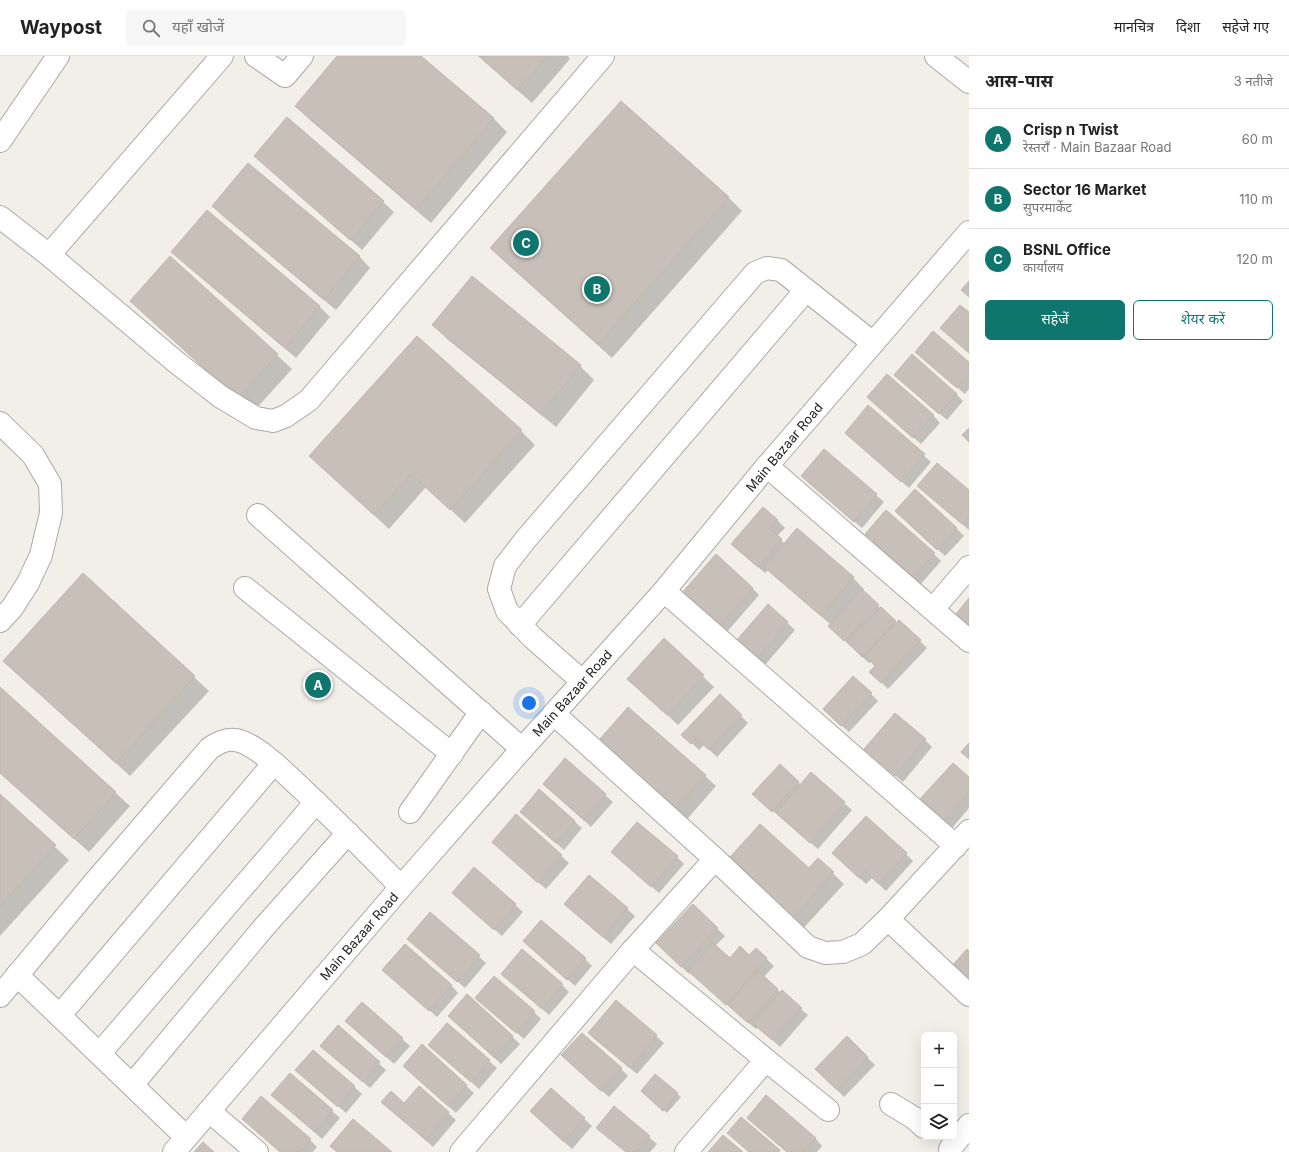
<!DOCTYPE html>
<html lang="hi">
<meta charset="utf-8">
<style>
body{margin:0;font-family:Inter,"Noto Sans Devanagari",sans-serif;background:#f6f6f6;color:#222}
.controls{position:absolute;right:12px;bottom:12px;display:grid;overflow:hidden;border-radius:6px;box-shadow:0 4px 16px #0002}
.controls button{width:36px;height:36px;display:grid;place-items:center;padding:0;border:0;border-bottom:1px solid #e0e0e0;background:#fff;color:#222;font:20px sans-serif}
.you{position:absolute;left:529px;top:647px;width:14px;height:14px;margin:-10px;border:3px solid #fff;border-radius:50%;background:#1a73e8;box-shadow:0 0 0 6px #1a73e833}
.badge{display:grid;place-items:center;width:26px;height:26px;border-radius:50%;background:#0f766e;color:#fff;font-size:13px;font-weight:700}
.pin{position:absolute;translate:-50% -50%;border:2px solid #fff;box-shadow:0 1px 4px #0006}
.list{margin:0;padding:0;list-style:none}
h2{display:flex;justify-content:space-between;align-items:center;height:52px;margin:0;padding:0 16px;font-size:17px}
h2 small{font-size:13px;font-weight:400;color:#767676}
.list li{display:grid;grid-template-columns:26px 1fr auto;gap:12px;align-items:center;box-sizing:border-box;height:60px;padding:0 16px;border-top:1px solid #e0e0e0}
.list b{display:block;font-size:15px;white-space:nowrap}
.list p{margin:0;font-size:13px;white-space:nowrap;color:#767676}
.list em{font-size:13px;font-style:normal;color:#767676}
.actions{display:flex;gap:8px;padding:12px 16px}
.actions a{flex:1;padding:9px 0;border:1px solid #0f766e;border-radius:6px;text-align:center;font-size:14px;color:#0f766e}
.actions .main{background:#0f766e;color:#fff}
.icon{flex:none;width:22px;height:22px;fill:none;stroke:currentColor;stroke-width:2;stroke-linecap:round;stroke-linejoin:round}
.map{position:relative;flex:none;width:969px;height:1096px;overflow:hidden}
header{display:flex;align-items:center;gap:24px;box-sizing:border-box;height:56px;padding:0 20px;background:#fff;border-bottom:1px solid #e0e0e0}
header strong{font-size:19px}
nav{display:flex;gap:22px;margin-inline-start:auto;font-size:14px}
.search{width:280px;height:36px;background:#f6f6f6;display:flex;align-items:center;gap:10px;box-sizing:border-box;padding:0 14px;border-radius:6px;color:#767676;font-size:15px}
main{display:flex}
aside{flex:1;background:#fff}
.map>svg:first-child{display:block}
</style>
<header>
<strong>Waypost</strong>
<div class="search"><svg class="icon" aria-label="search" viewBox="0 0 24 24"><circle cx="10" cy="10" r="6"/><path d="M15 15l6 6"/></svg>यहाँ खोजें</div>
<nav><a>मानचित्र</a><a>दिशा</a><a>सहेजे गए</a></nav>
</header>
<main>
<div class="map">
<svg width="969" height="1096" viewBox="0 0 969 1096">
<rect width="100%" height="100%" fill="#f2efe9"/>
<g fill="#0003">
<polygon points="339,0 420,0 493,62 507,76 431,167 310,64 296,50"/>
<polygon points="478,0 568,0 570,3 532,47"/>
<polygon points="255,100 383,146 394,156 362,194"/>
<polygon points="248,108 360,201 370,212 336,254 224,161 213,150"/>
<polygon points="728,141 742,155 612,302 505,206 491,192"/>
<polygon points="173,196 319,250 330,261 296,302 184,207"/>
<polygon points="170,201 292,313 253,356 131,245"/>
<polygon points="433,269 580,310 594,324 556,371 447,283"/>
<polygon points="924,303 969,308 969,333 965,338"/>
<polygon points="903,326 956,338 963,345 947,364"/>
<polygon points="875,348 933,359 940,367 921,388"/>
<polygon points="869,351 931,406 909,432 853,384"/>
<polygon points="521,375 535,389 465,467 426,431 389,473 310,400"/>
<polygon points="824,394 884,446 862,472 810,427"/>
<polygon points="969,435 969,474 926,437"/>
<polygon points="903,462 956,472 964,480 945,500"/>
<polygon points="777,464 785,472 777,480 785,488 797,474 853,522 864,533 862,535 897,568 920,585 927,592 888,633 871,616 876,610 871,605 869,607 836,577 830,568 768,514 765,517 739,495"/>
<polygon points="873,485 934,498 941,505 921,528"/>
<polygon points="83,519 209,635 130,720 19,619"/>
<polygon points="752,532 759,539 726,577 690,545"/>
<polygon points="768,550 795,574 765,609 744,592"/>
<polygon points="664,584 714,631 678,669 639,633"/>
<polygon points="0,632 130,750 89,796 0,717"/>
<polygon points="871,638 878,645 849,676 831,660"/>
<polygon points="720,639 748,667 717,701 704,689 699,694 683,679"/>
<polygon points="925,684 932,691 903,726 873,700"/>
<polygon points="605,702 705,720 716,730 682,769"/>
<polygon points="780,709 801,729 844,747 852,754 818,793 761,745"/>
<polygon points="969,722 969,752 952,772 928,750"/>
<polygon points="544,728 605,739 613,746 591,771"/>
<polygon points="0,740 69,804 0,880"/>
<polygon points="516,760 569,807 546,833 500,793"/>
<polygon points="528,763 574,765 582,772 564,794"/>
<polygon points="612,796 677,801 684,808 659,837"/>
<polygon points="906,798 913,805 886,835 872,822 866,828 840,804"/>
<polygon points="818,803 844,828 798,878 734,821 809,813"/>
<polygon points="474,813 523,856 502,880 453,837"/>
<polygon points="589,820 635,860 611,888 572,855"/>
<polygon points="693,850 725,880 715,890 730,903 750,900 756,893 774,910 763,922 808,959 780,991 758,971 756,973 734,955 690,916 689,918 658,887"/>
<polygon points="430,857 486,907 465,932 416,890"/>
<polygon points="524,885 585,903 592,910 575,930"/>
<polygon points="391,921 451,929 458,937 437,961"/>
<polygon points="510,925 562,929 569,936 549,959"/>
<polygon points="468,939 520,988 501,1008 456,967"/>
<polygon points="616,945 664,987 637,1018 596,984"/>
<polygon points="362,947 410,990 394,1008 346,965"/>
<polygon points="484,949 534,956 541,963 524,983"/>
<polygon points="447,968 497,1012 479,1033 429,989"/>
<polygon points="338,971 386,1014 370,1032 329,997"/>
<polygon points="847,982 875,1009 844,1041 816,1013"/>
<polygon points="422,990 474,1037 456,1057 411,1017"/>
<polygon points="313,995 362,1038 346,1057 304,1021"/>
<polygon points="570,1007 621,1013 628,1020 609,1041"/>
<polygon points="290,1019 340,1062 322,1083 280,1046"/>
<polygon points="419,1031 456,1064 433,1091 383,1046 404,1048"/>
<polygon points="551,1033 592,1070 572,1093 538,1062"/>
<polygon points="645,1038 677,1038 681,1041 667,1057"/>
<polygon points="614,1052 657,1088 650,1096 626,1096 605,1079"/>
<polygon points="755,1069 815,1082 822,1090 817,1096 787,1096"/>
<polygon points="310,1084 317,1091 313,1096 281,1096"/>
</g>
<g fill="#c7bfb8" stroke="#c4b6ab">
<polygon points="337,0 421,0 494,62 416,153 295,50"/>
<polygon points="479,0 547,0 517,34"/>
<polygon points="621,45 729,141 598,288 490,192"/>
<polygon points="287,61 384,145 350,184 254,100"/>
<polygon points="248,107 360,200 324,244 212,150"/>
<polygon points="207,154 320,250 285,292 171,196"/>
<polygon points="170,200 278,298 238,343 130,245"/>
<polygon points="472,220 581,309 541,358 432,269"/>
<polygon points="969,225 969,241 961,234"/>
<polygon points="960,249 969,256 969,297 940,272"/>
<polygon points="933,275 969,306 969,318 957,332 915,296"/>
<polygon points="417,280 522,374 450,454 411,418 374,459 309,400"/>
<polygon points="912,298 957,338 939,358 894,319"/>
<polygon points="887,318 934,359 913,382 867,341"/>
<polygon points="868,349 925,398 901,426 845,377"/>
<polygon points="969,372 969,386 962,379"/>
<polygon points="824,393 877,438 854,466 801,420"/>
<polygon points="937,407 969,434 969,459 962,468 917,430"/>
<polygon points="915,433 957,472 937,494 895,455"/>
<polygon points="763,451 778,464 770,473 782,483 758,511 731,488"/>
<polygon points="886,454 935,497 913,521 865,478"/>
<polygon points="797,472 854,521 821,560 764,511"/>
<polygon points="716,498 753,532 718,571 681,538"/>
<polygon points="83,517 195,620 116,707 3,605"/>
<polygon points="862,533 879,549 844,585 828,570"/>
<polygon points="969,542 969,572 955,559"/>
<polygon points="768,548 788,566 757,603 736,585"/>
<polygon points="881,551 896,565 862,601 847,586"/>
<polygon points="899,564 921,584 881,627 869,616 875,610 865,600"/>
<polygon points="664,582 704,619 667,659 627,623"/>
<polygon points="853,620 872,637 841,670 823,653"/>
<polygon points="0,631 116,736 74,783 0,717"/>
<polygon points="720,638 742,659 709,694 696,682 691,688 681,679"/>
<polygon points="628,651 706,719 670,759 593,691"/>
<polygon points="895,657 926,683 895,720 864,693"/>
<polygon points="969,687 969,703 961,696"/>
<polygon points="565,702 606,738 584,764 543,728"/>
<polygon points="953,707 969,721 969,737 944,765 920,743"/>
<polygon points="780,708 799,726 772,756 752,738"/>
<polygon points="811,716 845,746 810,787 776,757"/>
<polygon points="539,733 575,765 556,787 520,756"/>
<polygon points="0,738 56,789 0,850"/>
<polygon points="516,758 562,799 538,827 492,786"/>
<polygon points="866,760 907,797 879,828 865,815 859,822 832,797"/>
<polygon points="637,766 678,800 651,831 611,796"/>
<polygon points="760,768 809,812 818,802 834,816 787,868 722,810"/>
<polygon points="474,811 516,848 494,874 452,837"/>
<polygon points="589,819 628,852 603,881 564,848"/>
<polygon points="693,848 718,872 681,911 656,887"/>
<polygon points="430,856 480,899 457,926 407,883"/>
<polygon points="541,864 586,902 567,924 523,885"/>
<polygon points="713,887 730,902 740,890 749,899 756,892 767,902 726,949 688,915"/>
<polygon points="405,888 452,929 429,955 382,914"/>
<polygon points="522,893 563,928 542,953 501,918"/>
<polygon points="967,893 969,895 969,926 951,911"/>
<polygon points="758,915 778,933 748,967 728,949"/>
<polygon points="494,920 535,955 516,977 475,942"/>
<polygon points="782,934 802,952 772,984 752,967"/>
<polygon points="467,938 513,980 494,1001 448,960"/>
<polygon points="616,944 657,979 630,1012 588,977"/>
<polygon points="362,946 403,982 386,1001 345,965"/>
<polygon points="447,967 490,1004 471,1026 428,989"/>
<polygon points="338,969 380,1006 363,1026 320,990"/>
<polygon points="582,977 622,1012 601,1035 561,999"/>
<polygon points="847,980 868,1001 837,1034 815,1013"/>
<polygon points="422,988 467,1029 448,1050 403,1010"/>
<polygon points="313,994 355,1030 338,1051 295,1014"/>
<polygon points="290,1017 333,1054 315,1076 271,1039"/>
<polygon points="655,1018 678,1037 663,1055 641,1035"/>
<polygon points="419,1030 449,1056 426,1084 381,1046 391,1035 404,1047"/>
<polygon points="551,1032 585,1062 564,1086 530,1055"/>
<polygon points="766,1039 816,1082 803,1096 787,1096 747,1062"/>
<polygon points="261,1040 311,1083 300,1096 280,1096 242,1063"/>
<polygon points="614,1050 650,1080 637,1096 626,1096 596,1072"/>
<polygon points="741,1061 780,1094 779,1096 749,1096 727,1077"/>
<polygon points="353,1063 392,1096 337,1096 330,1090"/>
<polygon points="723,1079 743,1096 708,1096"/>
<polygon points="203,1086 214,1096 194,1096"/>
</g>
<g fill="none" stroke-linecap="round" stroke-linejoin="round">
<defs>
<g id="minor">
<polyline points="256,0 285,20 302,0"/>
<polyline points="936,0 969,26"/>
<polyline points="0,85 58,0"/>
<polyline points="0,161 49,199 176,306 221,341 256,362 273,365 286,360 309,344 603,0"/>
<polyline points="49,199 222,0"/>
<polyline points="0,367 33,399 50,428 51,457 41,499 28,527 12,552 0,565"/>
<polyline points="767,410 969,585"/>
<polyline points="258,459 522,693"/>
<polyline points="245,532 452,698"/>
<polyline points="664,535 956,790"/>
<polyline points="933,553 969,511"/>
<polyline points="520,569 806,234"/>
<polyline points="582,625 533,582 507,555 499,533 505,510 526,483 755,217 767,212 781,214 873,287"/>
<polyline points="554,658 715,803 808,891 825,897 843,896 862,888 888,863 969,775"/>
<polyline points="410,756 481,656"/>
<polyline points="888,863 969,939"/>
<polyline points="633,894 766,1004 828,1054"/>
<polyline points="17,919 186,1081"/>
<path d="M 0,940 L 93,828 L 210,692 C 218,687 225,683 235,684 C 255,686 287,719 301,732 C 335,764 368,797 401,831"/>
<polyline points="60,959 274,707"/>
<polyline points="100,997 316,746"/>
<polyline points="132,1029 265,870 348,777"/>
<polyline points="891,1048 914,1062 924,1071"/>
<polyline points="209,1055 257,1096"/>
<polyline points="950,1093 969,1069"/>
<polyline points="174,1096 401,831 522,693 664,535 767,410 969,176"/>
<polyline points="461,1096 633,894 715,803"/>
<polyline points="686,1096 766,1004"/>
</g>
</defs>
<use href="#minor" stroke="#a9a9a9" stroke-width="24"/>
<use href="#minor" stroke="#fff" stroke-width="22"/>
</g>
<g text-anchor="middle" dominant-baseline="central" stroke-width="4" stroke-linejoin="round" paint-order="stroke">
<g font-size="13" fill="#222" stroke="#fff">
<text transform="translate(784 391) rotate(-50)">Main Bazaar Road</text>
<text transform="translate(572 637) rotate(-48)">Main Bazaar Road</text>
<text transform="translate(359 880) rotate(-49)">Main Bazaar Road</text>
</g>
</g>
</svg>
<div class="controls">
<button>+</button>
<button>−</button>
<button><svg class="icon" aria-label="layers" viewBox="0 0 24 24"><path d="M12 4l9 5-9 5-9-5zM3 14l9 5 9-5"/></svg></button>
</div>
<div class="you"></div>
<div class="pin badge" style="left:318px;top:629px">A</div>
<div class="pin badge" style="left:597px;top:233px">B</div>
<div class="pin badge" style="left:526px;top:187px">C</div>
</div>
<aside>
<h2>आस-पास<small>3 नतीजे</small></h2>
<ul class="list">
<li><span class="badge">A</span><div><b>Crisp n Twist</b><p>रेस्तराँ · Main Bazaar Road</p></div><em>60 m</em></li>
<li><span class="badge">B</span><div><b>Sector 16 Market</b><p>सुपरमार्केट</p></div><em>110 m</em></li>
<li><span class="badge">C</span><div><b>BSNL Office</b><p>कार्यालय</p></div><em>120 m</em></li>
</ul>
<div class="actions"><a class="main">सहेजें</a><a>शेयर करें</a></div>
</aside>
</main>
